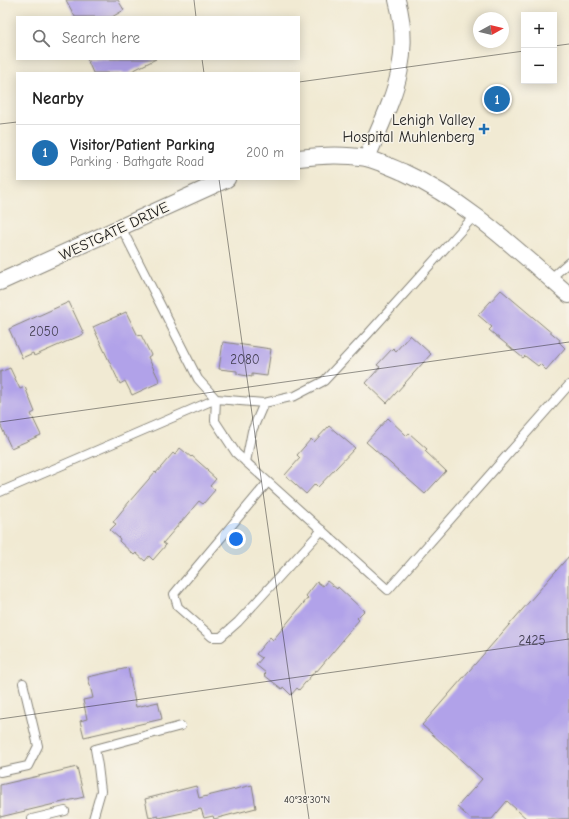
<!DOCTYPE html>
<meta charset="utf-8">
<style>
body{margin:0;font-family:"Comic Neue",sans-serif;background:#f2f2f2;color:#222}
.controls{position:absolute;right:12px;top:12px;display:grid;overflow:hidden;border-radius:0px;box-shadow:0 2px 10px #0003}
.controls button{width:36px;height:36px;display:grid;place-items:center;padding:0;border:0;border-bottom:1px solid #e0e0e0;background:#fff;color:#222;font:20px sans-serif}
.compass{position:absolute;left:473px;top:12px;width:36px;height:36px;border-radius:50%;background:#fff;box-shadow:0 2px 10px #0003;rotate:82deg}
.you{position:absolute;left:236px;top:539px;width:14px;height:14px;margin:-10px;border:3px solid #fff;border-radius:50%;background:#1a73e8;box-shadow:0 0 0 6px #1a73e833}
.badge{display:grid;place-items:center;width:26px;height:26px;border-radius:50%;background:#1f6fb2;color:#fff;font-size:13px;font-weight:700}
.pin{position:absolute;translate:-50% -50%;border:2px solid #fff;box-shadow:0 1px 4px #0006}
.list{margin:0;padding:0;list-style:none}
h2{display:flex;justify-content:space-between;align-items:center;height:52px;margin:0;padding:0 16px;font-size:17px}
h2 small{font-size:13px;font-weight:400;color:#767676}
.list li{display:grid;grid-template-columns:26px 1fr auto;gap:12px;align-items:center;box-sizing:border-box;height:56px;padding:0 16px;border-top:1px solid #e0e0e0}
.list b{display:block;font-size:15px;white-space:nowrap}
.list p{margin:0;font-size:13px;white-space:nowrap;color:#767676}
.list em{font-size:13px;font-style:normal;color:#767676}
.icon{flex:none;width:22px;height:22px;fill:none;stroke:currentColor;stroke-width:2;stroke-linecap:round;stroke-linejoin:round}
.map{position:relative;flex:none;width:569px;height:819px;overflow:hidden}
.search{position:absolute;background:#fff;box-shadow:0 2px 10px #0003;left:16px;top:16px;width:284px;height:44px;display:flex;align-items:center;gap:10px;box-sizing:border-box;padding:0 14px;border-radius:0px;color:#767676;font-size:15px}
.panel{position:absolute;background:#fff;box-shadow:0 2px 10px #0003;left:16px;top:72px;width:284px;height:108px;border-radius:0px}
.map>svg:first-child{display:block}
</style>
<div class="map">
<svg width="569" height="819" viewBox="0 0 569 819">
<rect width="100%" height="100%" fill="#f7f3e8"/>
<filter id="ink" filterUnits="userSpaceOnUse"><feTurbulence type="fractalNoise" baseFrequency=".025" numOctaves="2"/><feDisplacementMap in="SourceGraphic" scale="8" xChannelSelector="R" yChannelSelector="G"/><feConvolveMatrix kernelMatrix="1 2 1 2 8 2 1 2 1" color-interpolation-filters="sRGB"/></filter>
<filter id="wash" filterUnits="userSpaceOnUse"><feTurbulence type="fractalNoise" baseFrequency=".012" numOctaves="4" result="noise"/><feDisplacementMap in="SourceGraphic" scale="16" xChannelSelector="R" yChannelSelector="G"/><feGaussianBlur stdDeviation="0.9" result="paint"/><feColorMatrix in="noise" values="0 0 0 0 0 0 0 0 0 0 0 0 0 0 0 0 0 1.4 0 .05"/><feComposite in="paint" operator="in"/></filter>
<g filter="url(#wash)">
<rect width="100%" height="100%" fill="#f1ead3"/>
<g id="blocks">
<g fill="#b1a2e9">
<polygon points="66,0 118,0 124,10 112,17 75,17"/>
<polygon points="87,59 156,59 128,73 93,73"/>
<polygon points="501,290 560,340 559,342 565,348 546,370 540,364 538,366 525,356 523,358 489,330 492,327 478,315"/>
<polygon points="69,302 84,334 34,356 33,353 22,358 9,329"/>
<polygon points="126,312 138,336 141,335 151,355 148,357 160,382 132,395 125,381 120,384 93,327"/>
<polygon points="410,335 431,354 387,403 366,383 380,367 377,365 393,348 396,351"/>
<polygon points="223,342 271,349 267,376 252,374 252,377 237,374 237,371 219,369"/>
<polygon points="10,368 20,389 25,387 35,412 31,414 41,435 11,448 0,424 0,372"/>
<polygon points="388,418 407,436 409,433 427,449 425,451 446,471 425,494 366,442"/>
<polygon points="329,426 355,448 318,487 315,484 306,494 285,475 300,458 297,455 311,439 314,442"/>
<polygon points="180,448 191,457 192,456 208,470 207,471 216,479 210,486 215,490 203,504 199,501 163,543 166,545 153,560 149,556 145,561 136,553 134,555 119,541 120,539 110,530 116,524 113,522 129,502 155,472 156,473 173,453 175,455"/>
<polygon points="569,556 569,819 527,819 507,801 492,819 471,819 457,807 482,779 422,725"/>
<polygon points="327,581 337,589 338,587 364,611 357,618 359,620 342,640 343,640 317,671 316,670 299,690 297,688 291,695 283,687 282,689 264,675 266,673 256,665 262,658 256,654 270,637 273,640 308,598 306,596 317,582 323,586"/>
<polygon points="128,668 136,707 158,702 162,719 84,737 80,721 87,719 83,700 93,698 88,677"/>
<polygon points="77,767 84,797 0,817 0,785"/>
<polygon points="252,785 256,808 214,819 213,816 204,818 201,809 159,818 158,816 149,818 145,799 196,786 199,798"/>
</g>
</g>
</g>
<g filter="url(#ink)">
<use href="#blocks" fill-opacity="0" stroke="#868378" stroke-width="1"/>
<g fill="none" stroke-linecap="round" stroke-linejoin="round">
<defs>
<g id="lane">
<polyline points="121,227 198,379 216,399 264,403 295,396 324,381 368,334 475,215"/>
<polyline points="550,279 569,262"/>
<polyline points="246,462 252,431 264,403"/>
<polyline points="268,482 174,594 178,607 212,637 221,637 238,622 322,530"/>
<polyline points="0,492 216,399 215,421 236,453 388,590 569,385"/>
<polyline points="0,772 28,766 38,746 23,683"/>
<polyline points="32,819 65,811"/>
<polyline points="93,819 101,791 98,766 95,749 181,726"/>
</g>
<g id="street">
<path d="M 299,158 C 321,155 344,154 366,158 C 378,161 391,167 403,172 C 467,201 517,250 569,295"/>
<path d="M 367,158 C 390,102 414,63 397,0"/>
<polyline points="0,282 227,179"/>
</g>
</defs>
<use href="#lane" stroke="#868378" stroke-width="10"/>
<use href="#street" stroke="#868378" stroke-width="18"/>
<use href="#lane" stroke="#fff" stroke-width="8"/>
<use href="#street" stroke="#fff" stroke-width="16"/>
</g>
</g>
<path fill="none" stroke="#1c1c1c" stroke-width="1" stroke-opacity="0.45" d="M 194,0 L 196,17M 554,46 L 569,44M 202,59 L 204,73M 299,82 L 524,51M 0,124 L 17,122M 219,179 L 309,819M 0,422 L 569,342M 0,719 L 569,639"/>
<path fill="#1f6fb2" stroke="#f7f3e8" stroke-width="1.5" d="M482 123h4v4h4v4h-4v4h-4v-4h-4v-4h4z"/>
<g text-anchor="middle" dominant-baseline="central" stroke-width="3" stroke-linejoin="round" paint-order="stroke">
<g font-size="13" fill="#413e4f">
<text x="44" y="331">2050</text>
<text x="245" y="359">2080</text>
<text x="532" y="640">2425</text>
</g>
<g font-size="15" fill="#1c1c1c" stroke="#f7f3e8" text-anchor="end">
<text x="475" y="120">Lehigh Valley<tspan x="475" dy="17">Hospital Muhlenberg</tspan></text>
</g>
<g font-size="15" fill="#1c1c1c" stroke="#f7f3e8">
<text transform="translate(114 231) rotate(-25)">WESTGATE DRIVE</text>
</g>
</g>
<g font-size="10" text-anchor="middle" fill="#1c1c1c" stroke="#f7f3e8" stroke-width="3" stroke-linejoin="round" paint-order="stroke">
<text x="307" y="803">40°38'30"N</text>
</g>
</svg>
<div class="controls">
<button>+</button>
<button>−</button>
</div>
<svg class="compass" viewBox="-18 -18 36 36"><path d="M0-13l5 13h-10z" fill="#e53935"/><path d="M0 13l5-13h-10z" fill="#767676"/></svg>
<div class="you"></div>
<div class="pin badge" style="left:497px;top:99px">1</div>
<div class="search"><svg class="icon" aria-label="search" viewBox="0 0 24 24"><circle cx="10" cy="10" r="6"/><path d="M15 15l6 6"/></svg>Search here</div>
<section class="panel">
<h2>Nearby<small></small></h2>
<ul class="list">
<li><span class="badge">1</span><div><b>Visitor/Patient Parking</b><p>Parking · Bathgate Road</p></div><em>200 m</em></li>
</ul>
</section>
</div>
